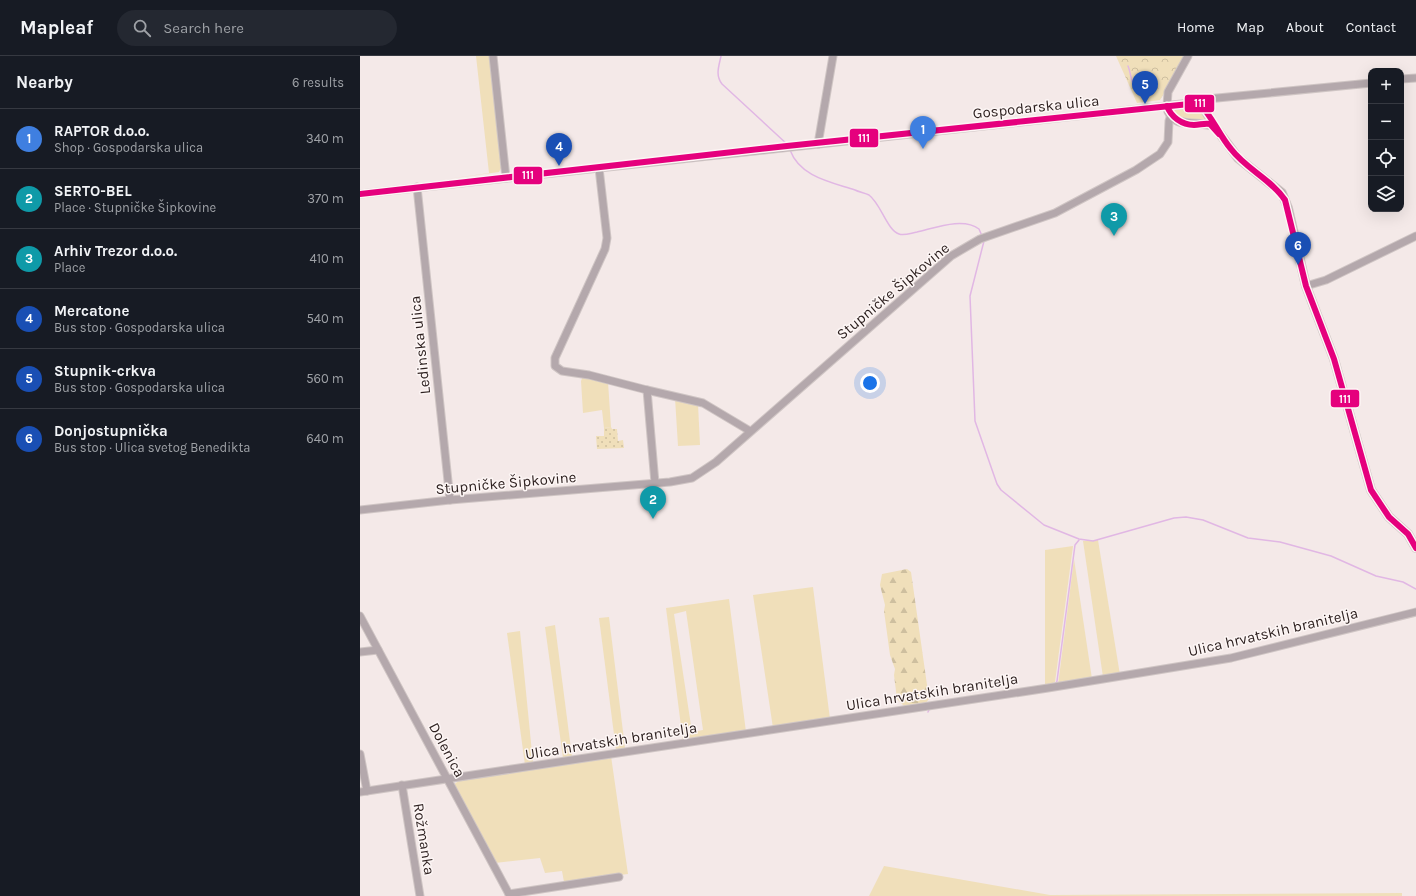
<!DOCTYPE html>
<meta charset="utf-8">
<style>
body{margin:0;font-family:Karla,sans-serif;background:#242831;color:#f1f3f6}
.controls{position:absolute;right:12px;top:12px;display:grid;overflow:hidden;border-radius:8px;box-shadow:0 4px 16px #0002}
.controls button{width:36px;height:36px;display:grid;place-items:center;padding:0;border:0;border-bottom:1px solid #363941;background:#171b24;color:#f1f3f6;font:20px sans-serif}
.you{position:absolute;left:510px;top:327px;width:14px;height:14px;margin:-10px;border:3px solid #fff;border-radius:50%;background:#1a73e8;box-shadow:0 0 0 6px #1a73e833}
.badge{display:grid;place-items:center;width:26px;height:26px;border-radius:50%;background:#1a73e8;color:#fff;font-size:13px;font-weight:700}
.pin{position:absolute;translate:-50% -33px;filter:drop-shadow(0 1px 2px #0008)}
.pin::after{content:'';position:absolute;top:21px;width:14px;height:12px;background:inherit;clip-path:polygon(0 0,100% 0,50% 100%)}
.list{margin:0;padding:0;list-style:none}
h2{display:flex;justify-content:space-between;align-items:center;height:52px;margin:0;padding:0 16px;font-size:17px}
h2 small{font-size:13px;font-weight:400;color:#9ea1a6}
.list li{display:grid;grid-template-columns:26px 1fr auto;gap:12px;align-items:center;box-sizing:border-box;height:60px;padding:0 16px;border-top:1px solid #363941}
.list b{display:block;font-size:15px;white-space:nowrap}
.list p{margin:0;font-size:13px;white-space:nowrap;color:#9ea1a6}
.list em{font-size:13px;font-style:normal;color:#9ea1a6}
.icon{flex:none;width:22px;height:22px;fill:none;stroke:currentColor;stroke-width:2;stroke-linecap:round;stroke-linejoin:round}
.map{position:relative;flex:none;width:1056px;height:840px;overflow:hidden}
header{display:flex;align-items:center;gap:24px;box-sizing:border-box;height:56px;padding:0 20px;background:#171b24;border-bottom:1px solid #363941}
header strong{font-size:19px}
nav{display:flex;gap:22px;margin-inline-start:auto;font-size:14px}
.search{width:280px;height:36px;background:#242831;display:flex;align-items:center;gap:10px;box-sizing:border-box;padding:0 14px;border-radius:22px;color:#9ea1a6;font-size:15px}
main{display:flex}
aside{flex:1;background:#171b24}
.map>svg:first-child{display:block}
</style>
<header>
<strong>Mapleaf</strong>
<div class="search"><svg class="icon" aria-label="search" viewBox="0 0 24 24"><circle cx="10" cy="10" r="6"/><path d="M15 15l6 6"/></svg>Search here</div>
<nav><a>Home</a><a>Map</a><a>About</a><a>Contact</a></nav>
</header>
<main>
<aside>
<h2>Nearby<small>6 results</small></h2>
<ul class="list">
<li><span class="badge" style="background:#3f7fe0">1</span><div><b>RAPTOR d.o.o.</b><p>Shop · Gospodarska ulica</p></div><em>340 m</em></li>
<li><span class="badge" style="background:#0f9aa8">2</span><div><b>SERTO-BEL</b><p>Place · Stupničke Šipkovine</p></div><em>370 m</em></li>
<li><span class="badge" style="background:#0f9aa8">3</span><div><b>Arhiv Trezor d.o.o.</b><p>Place</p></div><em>410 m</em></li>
<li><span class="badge" style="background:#1a4fb4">4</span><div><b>Mercatone</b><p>Bus stop · Gospodarska ulica</p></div><em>540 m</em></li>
<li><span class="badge" style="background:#1a4fb4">5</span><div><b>Stupnik-crkva</b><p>Bus stop · Gospodarska ulica</p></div><em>560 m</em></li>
<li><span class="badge" style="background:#1a4fb4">6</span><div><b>Donjostupnička</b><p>Bus stop · Ulica svetog Benedikta</p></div><em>640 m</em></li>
</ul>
</aside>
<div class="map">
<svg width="1056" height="840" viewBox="0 0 1056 840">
<defs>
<pattern id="forest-firs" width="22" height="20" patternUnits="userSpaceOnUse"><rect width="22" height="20" fill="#f0dfba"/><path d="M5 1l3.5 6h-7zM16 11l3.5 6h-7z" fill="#cebf9f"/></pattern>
<pattern id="park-crowns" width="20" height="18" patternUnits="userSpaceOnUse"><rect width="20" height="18" fill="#f0dfba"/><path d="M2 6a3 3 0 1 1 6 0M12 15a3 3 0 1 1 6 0" fill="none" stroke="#cebf9f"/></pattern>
<pattern id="garden-dots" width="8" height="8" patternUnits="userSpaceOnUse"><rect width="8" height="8" fill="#f0dfba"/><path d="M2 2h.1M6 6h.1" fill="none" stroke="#cebf9f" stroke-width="1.8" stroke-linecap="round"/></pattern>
</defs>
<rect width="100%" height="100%" fill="#f4e9e8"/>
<g fill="#f0dfba" fill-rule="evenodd">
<polygon points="116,0 130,0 141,112 139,116 87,123 129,117"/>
<polygon points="840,51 847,63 843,66 820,62 813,54 814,52"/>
<polygon points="223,320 248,326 251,371 244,372 242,354 223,357 221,325"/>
<polygon points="315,342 338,348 340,389 318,390"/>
<polygon points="738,484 760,619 743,621 723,485"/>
<polygon points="713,490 695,626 685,630 685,494"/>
<polygon points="714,503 732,623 698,629"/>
<polygon points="453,531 470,663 413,672 393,539"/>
<path d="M 369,543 L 386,676 L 323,686 L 306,552 ZM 326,555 L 343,674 L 332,676 L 314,558 Z"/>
<polygon points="249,561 265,692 256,694 239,562"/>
<polygon points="195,569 212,701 203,702 185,571"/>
<polygon points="160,575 173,707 165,709 147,577"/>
<polygon points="251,700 268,818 204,826 202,815 185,817 180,802 135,807 93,729 100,724"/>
<polygon points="524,810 690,839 1042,837 1042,840 509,840"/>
</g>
<polygon fill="url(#forest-firs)" points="547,513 551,516 569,643 564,649 545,651 537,643 534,619 535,613 530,599 524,555 525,549 520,529 522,518"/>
<polygon fill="url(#park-crowns)" points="756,0 826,0 800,44 777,47"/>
<polygon fill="url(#garden-dots)" points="251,371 252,373 257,373 258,385 263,384 264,392 237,393 236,380 244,380 244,372"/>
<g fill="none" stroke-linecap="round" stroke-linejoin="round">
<g stroke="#e1b7e4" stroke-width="1.5">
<path d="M 361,0 C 359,10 355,19 362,28 L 428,89"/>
<path d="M 768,10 C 771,17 771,27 776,35"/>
<path d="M 430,94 C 440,121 471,126 495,134 C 499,136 505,137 509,139 C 521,148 527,174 539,178 C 544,180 551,177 557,176 C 575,172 603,161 619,173 L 622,180"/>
<polyline points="624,185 610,240 615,365 637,428 641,434 684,469 719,483 733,485 814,462 826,461 843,464 888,482 920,486 971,500 1016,520 1043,526 1056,533"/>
<polyline points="695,629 697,625 715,489 719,484"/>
<polyline points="568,656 569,654"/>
</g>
<defs>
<g id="minor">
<polyline points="133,0 146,122"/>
<polyline points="1041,23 1056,22"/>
<polyline points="839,47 847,43 1011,27"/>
<polyline points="458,88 473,0"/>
<polyline points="239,112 247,182 245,193 195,302 195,310 202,315 229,319 287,334"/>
<polyline points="57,131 90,444"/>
<polyline points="0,138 807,50 808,36 828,0"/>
<polyline points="946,230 966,224 1056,180"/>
<polyline points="295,427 287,334 343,347 390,375"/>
<polyline points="0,454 90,444 310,426 332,422 356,406 591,200 620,183 695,157 776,114 800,98 808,86 809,65 811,59"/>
<polyline points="0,560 150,840"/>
<polyline points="0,596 18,594"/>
<polyline points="0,698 7,735"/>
<polyline points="42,729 60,840"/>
<polyline points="0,736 688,632 871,602 1056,556"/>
<polyline points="149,838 259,821"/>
</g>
<path id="major" d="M 855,71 C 843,63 811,76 807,50 L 836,47 L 842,49 L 855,71 L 878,102 L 922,137 L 928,152 L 946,230 L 974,303 L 1011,434 L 1029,461 L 1048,478 L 1056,492"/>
</defs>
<use href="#minor" stroke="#cfc5c4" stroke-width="9"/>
<use href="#major" stroke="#cfc5c4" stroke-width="10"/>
<use href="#minor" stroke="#b4a8ac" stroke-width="7"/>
<use href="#major" stroke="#b8aaad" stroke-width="8"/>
<defs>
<g id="bus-1">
<path d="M 807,50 C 811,61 822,69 834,69 C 840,69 844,67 850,68 L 859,78"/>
<path d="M 0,138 L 427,90 L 839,47 C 852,60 859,79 871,93 C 886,113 911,123 925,144 L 946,230 L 974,303 L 1011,434 L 1029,461 L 1048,478 L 1056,492"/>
</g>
</defs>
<use href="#bus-1" stroke="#fdf6f5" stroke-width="9"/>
<use href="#bus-1" stroke="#e5007d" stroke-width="6"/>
</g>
<g text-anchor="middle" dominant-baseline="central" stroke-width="3" stroke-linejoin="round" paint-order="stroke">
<g font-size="15" fill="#2b1e1d" stroke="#fdf6f5">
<text transform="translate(676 51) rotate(-6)">Gospodarska ulica</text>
<text transform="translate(533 235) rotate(-40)">Stupničke Šipkovine</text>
<text transform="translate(60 289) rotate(-96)">Ledinska ulica</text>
<text transform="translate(146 427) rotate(-5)">Stupničke Šipkovine</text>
<text transform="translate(913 576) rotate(-13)">Ulica hrvatskih branitelja</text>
<text transform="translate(572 636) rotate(-9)">Ulica hrvatskih branitelja</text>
<text transform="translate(251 685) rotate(-9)">Ulica hrvatskih branitelja</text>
<text transform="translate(87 694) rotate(62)">Dolenica</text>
<text transform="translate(64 783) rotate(81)">Rožmanka</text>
</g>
</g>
<g stroke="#fdf6f5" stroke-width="1.5">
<rect x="824" y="38" width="31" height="19" rx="4" fill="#e5007d"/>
<rect x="489" y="72" width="30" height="20" rx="4" fill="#e5007d"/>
<rect x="153" y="110" width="30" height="19" rx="4" fill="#e5007d"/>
<rect x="970" y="333" width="30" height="19" rx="4" fill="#e5007d"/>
</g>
<g font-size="11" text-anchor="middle" font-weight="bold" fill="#fff">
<text x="840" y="51">111</text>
<text x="504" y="86">111</text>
<text x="168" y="123">111</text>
<text x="985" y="347">111</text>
</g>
</svg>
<div class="controls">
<button>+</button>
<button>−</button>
<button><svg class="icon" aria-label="locate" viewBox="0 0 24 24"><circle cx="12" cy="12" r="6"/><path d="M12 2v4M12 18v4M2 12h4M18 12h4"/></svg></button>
<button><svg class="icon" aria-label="layers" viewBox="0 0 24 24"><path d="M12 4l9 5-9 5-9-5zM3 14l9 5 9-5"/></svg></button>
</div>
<div class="you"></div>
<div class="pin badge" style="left:563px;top:93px;background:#3f7fe0">1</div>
<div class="pin badge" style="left:293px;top:463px;background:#0f9aa8">2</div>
<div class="pin badge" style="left:754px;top:180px;background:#0f9aa8">3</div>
<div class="pin badge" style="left:199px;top:110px;background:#1a4fb4">4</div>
<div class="pin badge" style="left:785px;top:48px;background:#1a4fb4">5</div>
<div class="pin badge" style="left:938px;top:209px;background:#1a4fb4">6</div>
</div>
</main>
